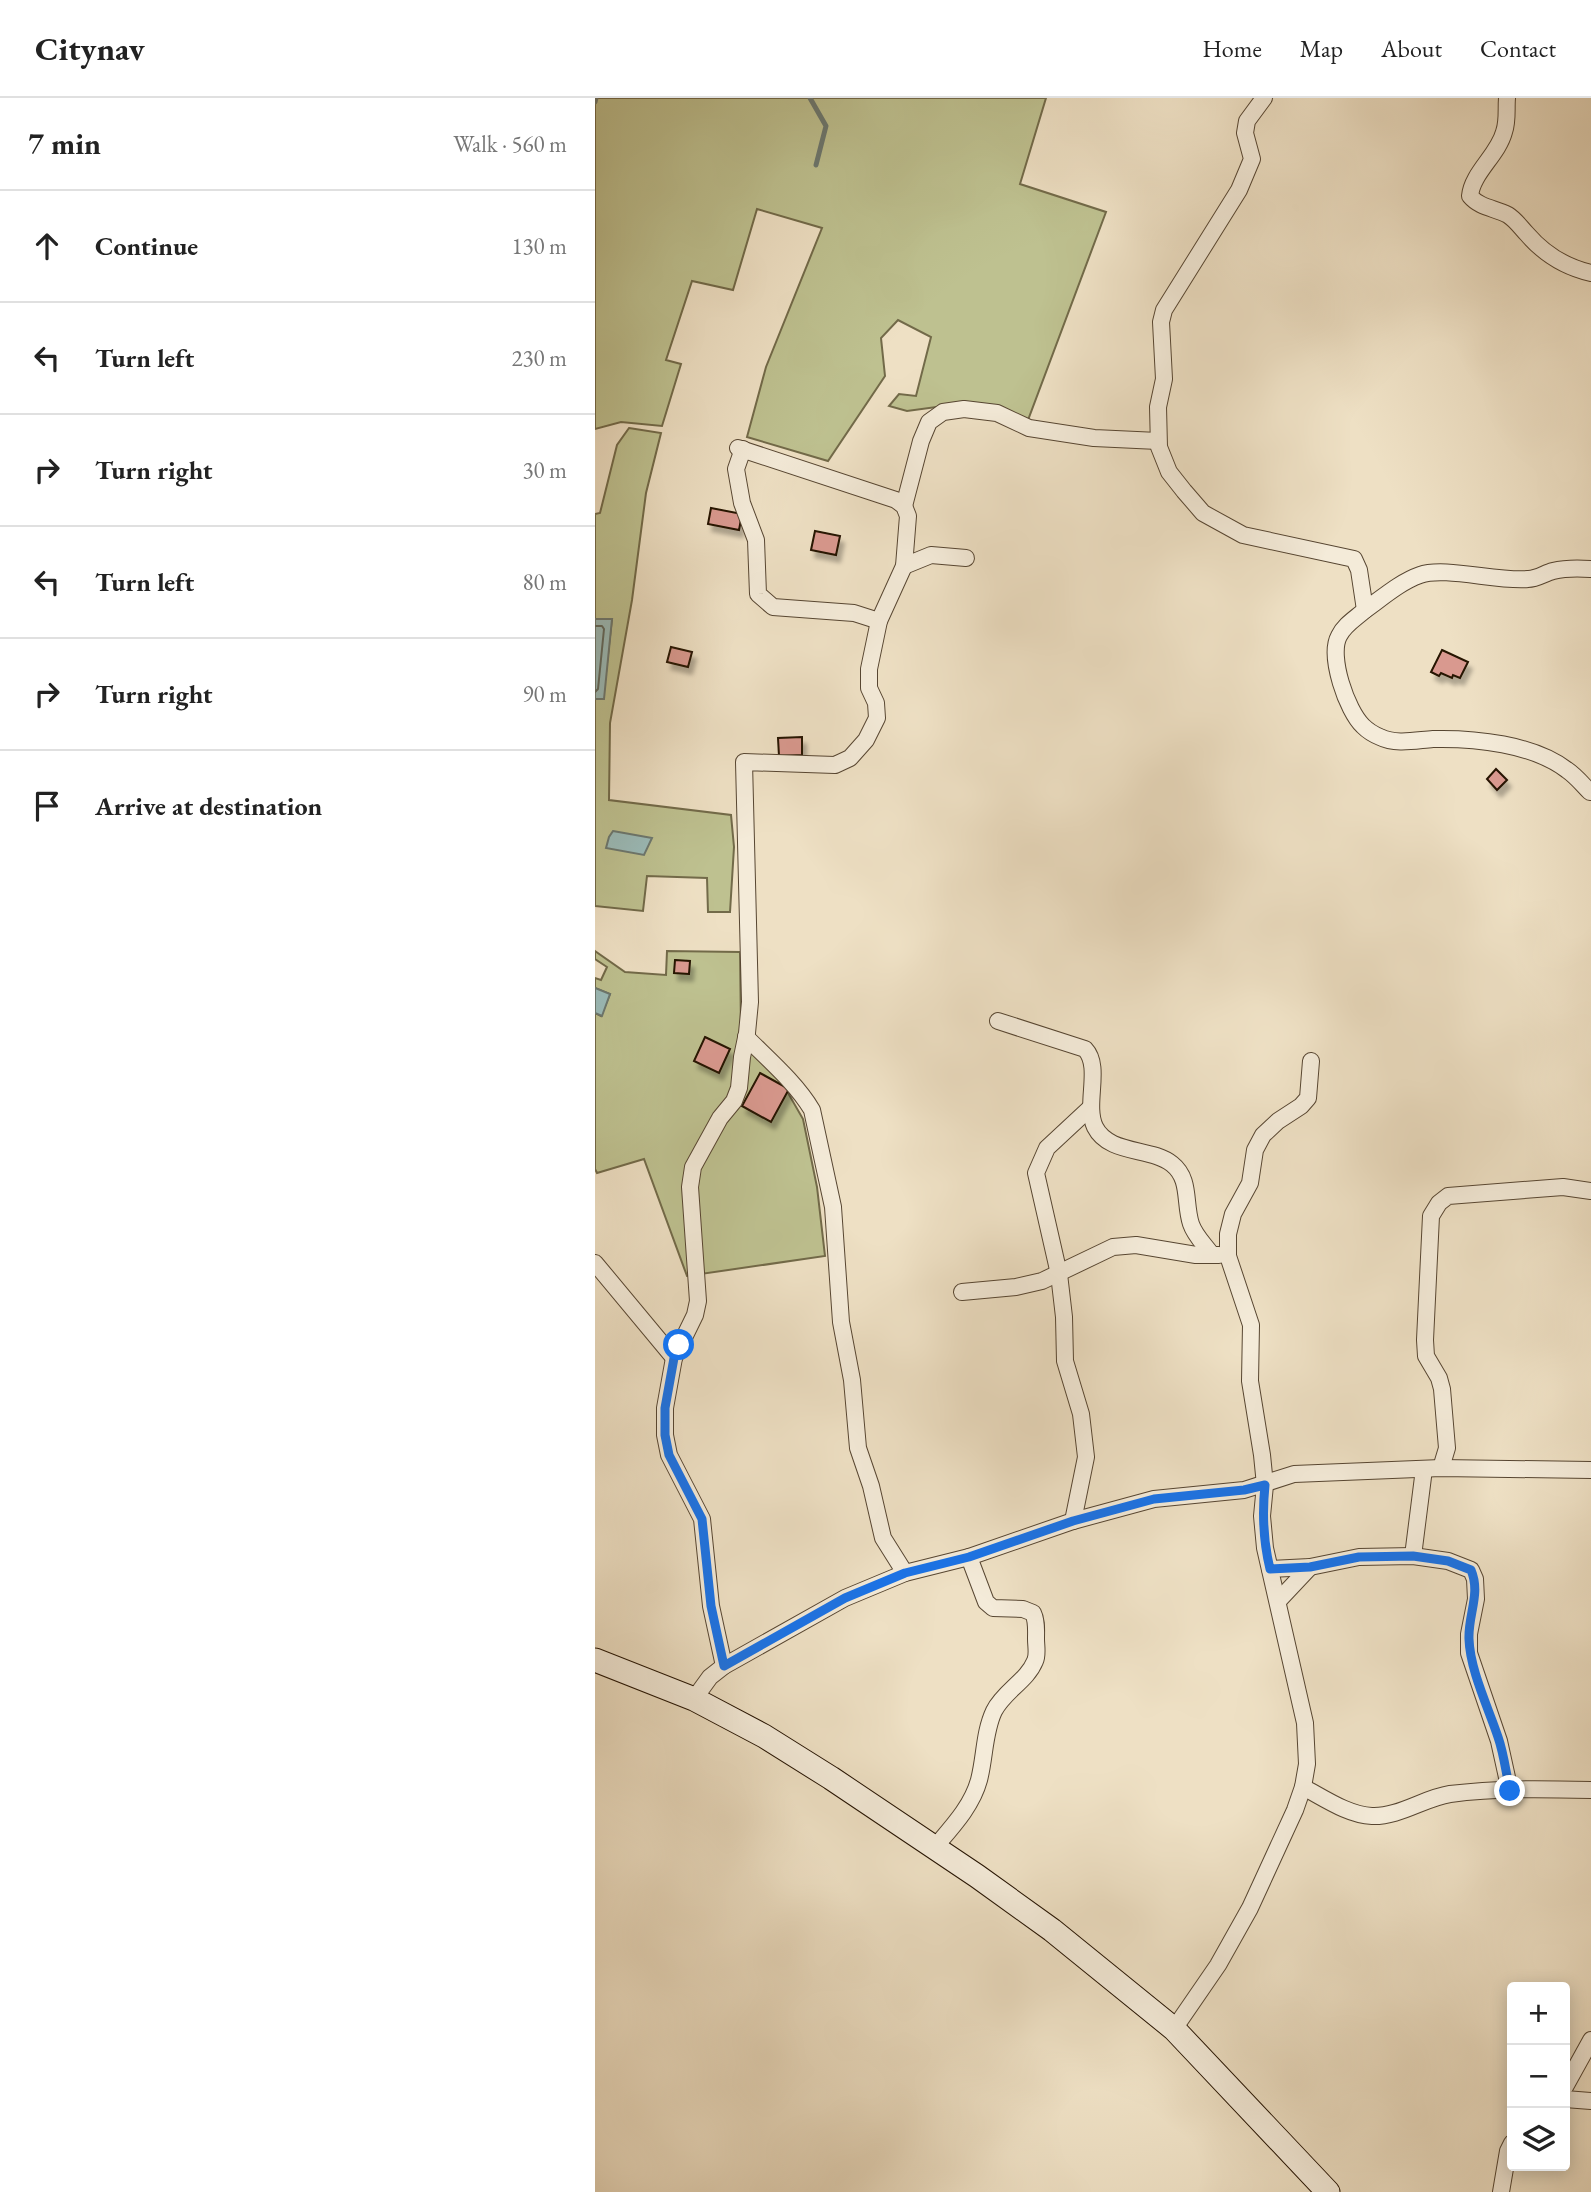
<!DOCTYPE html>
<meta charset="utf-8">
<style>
body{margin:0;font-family:"EB Garamond",serif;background:#f2f2f2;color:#222}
.controls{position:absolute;right:21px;bottom:21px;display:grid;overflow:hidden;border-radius:7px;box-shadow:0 4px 18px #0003}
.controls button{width:63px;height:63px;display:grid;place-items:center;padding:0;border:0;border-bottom:2px solid #e0e0e0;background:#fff;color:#222;font:35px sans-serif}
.stop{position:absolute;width:21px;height:21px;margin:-16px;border:5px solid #1a73e8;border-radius:50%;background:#fff}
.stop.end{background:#1a73e8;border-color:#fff;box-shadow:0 2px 7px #0008}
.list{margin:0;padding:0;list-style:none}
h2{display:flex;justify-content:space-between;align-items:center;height:91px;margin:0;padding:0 28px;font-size:30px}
h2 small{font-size:23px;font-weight:400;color:#767676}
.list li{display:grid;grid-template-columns:46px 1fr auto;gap:21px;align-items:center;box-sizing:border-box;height:112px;padding:0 28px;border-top:2px solid #e0e0e0}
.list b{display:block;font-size:26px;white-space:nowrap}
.list em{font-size:23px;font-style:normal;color:#767676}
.icon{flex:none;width:38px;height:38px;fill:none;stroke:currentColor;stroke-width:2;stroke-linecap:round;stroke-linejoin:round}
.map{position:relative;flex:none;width:996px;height:2094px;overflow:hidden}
header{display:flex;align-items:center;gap:42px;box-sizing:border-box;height:98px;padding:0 35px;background:#fff;border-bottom:2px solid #e0e0e0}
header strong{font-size:33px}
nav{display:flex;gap:38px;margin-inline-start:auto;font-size:24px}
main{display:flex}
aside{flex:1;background:#fff}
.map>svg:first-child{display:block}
</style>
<header>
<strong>Citynav</strong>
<nav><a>Home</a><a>Map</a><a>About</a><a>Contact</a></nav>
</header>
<main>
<aside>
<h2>7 min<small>Walk · 560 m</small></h2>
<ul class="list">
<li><svg class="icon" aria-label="ahead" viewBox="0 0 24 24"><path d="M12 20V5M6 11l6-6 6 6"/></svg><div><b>Continue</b></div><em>130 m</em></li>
<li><svg class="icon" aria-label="left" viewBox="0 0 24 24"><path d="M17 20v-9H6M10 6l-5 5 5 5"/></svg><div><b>Turn left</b></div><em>230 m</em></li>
<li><svg class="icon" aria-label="right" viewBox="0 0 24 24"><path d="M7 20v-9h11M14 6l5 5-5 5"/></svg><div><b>Turn right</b></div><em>30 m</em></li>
<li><svg class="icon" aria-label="left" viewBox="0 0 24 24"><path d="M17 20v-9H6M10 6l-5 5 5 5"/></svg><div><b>Turn left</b></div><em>80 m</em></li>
<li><svg class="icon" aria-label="right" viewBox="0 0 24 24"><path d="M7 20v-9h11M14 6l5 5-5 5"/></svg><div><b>Turn right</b></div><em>90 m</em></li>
<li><svg class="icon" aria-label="arrive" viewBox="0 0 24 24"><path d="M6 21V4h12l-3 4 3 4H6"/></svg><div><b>Arrive at destination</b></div></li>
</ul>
</aside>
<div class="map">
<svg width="996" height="2094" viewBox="0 0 996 2094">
<defs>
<filter id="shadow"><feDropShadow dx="4" dy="7" stdDeviation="2" flood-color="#0004"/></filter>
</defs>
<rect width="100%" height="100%" fill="#eee0c4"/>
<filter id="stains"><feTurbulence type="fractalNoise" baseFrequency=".00286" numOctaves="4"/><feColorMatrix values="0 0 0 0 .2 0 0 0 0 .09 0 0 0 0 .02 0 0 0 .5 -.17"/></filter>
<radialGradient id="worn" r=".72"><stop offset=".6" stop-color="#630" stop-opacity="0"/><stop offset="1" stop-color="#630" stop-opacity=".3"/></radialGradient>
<g fill="#bec190" stroke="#726a49" stroke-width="2">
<polygon points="0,0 451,0 425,86 511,114 433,322 371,305 312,313 294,308 304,296 321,298 336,239 303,222 286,240 290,278 233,363 152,339 171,269 227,130 162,111 138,192 97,183 71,262 86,266 67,328 26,324 0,331"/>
<polygon points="34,330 66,335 51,395 37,502 15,625 14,702 136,717 139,749 135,814 113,814 112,780 52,778 48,813 0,808 0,601 8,601 17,521 0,521 0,416 5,415 22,347"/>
<polygon points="0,853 30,874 71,877 72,853 145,854 146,932 185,981 208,1021 222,1089 230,1158 92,1178 49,1061 2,1075 0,1071 0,915 6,918 15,896 0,890 0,880 6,882 12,869 0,861"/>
</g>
<g fill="#9bbcba" stroke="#6c7870" stroke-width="2">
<polygon points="0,521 17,521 9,601 0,601"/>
<polygon points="18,733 57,740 49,757 11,750 14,739"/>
<polygon points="0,890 15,896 7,918 0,915"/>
</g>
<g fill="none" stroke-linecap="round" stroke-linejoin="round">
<polyline stroke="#60685e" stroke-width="2" points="0,528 7,528 9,531 3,591 0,594"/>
<g stroke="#6c7870" stroke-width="5">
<polyline points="215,0 231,28 221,67"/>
<polyline points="0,4 1,0"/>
</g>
</g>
<g fill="#d9998f" stroke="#251302" stroke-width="2" filter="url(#shadow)">
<polygon points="116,410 147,416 144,432 113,426"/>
<polygon points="220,433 245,438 241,457 216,452"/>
<polygon points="76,549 97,554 93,569 72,564"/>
<polygon points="847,552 873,564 865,580 858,577 857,580 846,575 844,578 836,574"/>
<polygon points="207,639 207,657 184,658 183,640"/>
<polygon points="901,671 912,682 902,692 892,681"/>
<polygon points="80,862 95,863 94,876 79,875"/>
<polygon points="110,939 135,951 124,975 99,963"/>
<polygon points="165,975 194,991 176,1024 147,1008"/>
</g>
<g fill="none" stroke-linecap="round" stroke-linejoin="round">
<defs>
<g id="street">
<path d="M 669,0 L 652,23 L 650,35 L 657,61 L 644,92 L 569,212 L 566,224 L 569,281 L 563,309 L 564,349 L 574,374 L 589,393 L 608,415 L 648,437 L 759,461 L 764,472 L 770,512 C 787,500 805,484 825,477 C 849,468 903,484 933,481 C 942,481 950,475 958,473 C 970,470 984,470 996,471"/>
<path d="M 912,0 C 911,11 913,23 909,34 C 903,57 877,75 875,98 C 885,110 900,110 913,117 C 921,122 926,130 932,136 C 950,157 970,169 996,175"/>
<polyline points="148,351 141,371 147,405 161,442 163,496 178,509 259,515 284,523"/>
<polyline points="309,408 326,343 334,324 348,314 369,311 402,315 434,330 499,340 563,343"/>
<polyline points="309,468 336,457 371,460"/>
<path d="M 770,512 C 761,520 749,527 744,538 C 733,558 752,613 768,628 C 772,632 780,637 785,639 C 801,647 822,642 838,641 C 880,640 938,646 972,672 C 981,678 988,687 995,694"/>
<path d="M 403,923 L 490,951 C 507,969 489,1006 500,1029 C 514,1057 556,1049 577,1066 C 596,1081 589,1105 596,1126 C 600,1138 610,1147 617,1157"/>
<path d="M 151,939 C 174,962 201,985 217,1012 L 238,1109 L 246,1224 L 257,1282 L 263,1350 L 276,1388 L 288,1440 L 310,1475"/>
<polyline points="0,1165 79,1260"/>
<polyline points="367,1194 421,1189 447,1183 518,1149 541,1147 601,1157 624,1157"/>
<polyline points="846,1370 852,1350 847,1291 844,1280 831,1258 830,1242 836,1118 844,1105 853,1098 968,1089 996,1093"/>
<polyline points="478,1423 491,1359 486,1316 470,1263 469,1219 464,1176 441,1075 452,1050 495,1010"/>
<polyline points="818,1458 829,1371"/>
<polyline points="374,1459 478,1423 559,1401 649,1392 699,1376 846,1370 996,1372"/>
<polyline points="675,1471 715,1469 764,1459 818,1458 853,1463 876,1472 880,1481 881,1501 874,1536 874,1555 904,1643 915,1693"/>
<polyline points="683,1503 715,1469"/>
<polyline points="129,1568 116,1508 107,1421 74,1357 70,1337 70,1310 79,1260 100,1217 103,1203 95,1089 98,1069 125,1020 139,1003 144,990 147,959 152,935 155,904 149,664 240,667 255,660 271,642 282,620 281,605 274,590 274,571 284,523 309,468 313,418 309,408 301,402 143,350"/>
<path d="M 99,1601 L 115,1579 L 129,1568 L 250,1500 L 310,1475 L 374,1459 L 391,1504 L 398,1510 L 428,1511 L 438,1515 C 442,1523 441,1532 441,1541 C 441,1548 443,1557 440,1563 C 432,1583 409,1593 399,1613 C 389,1634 390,1659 384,1682 C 377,1708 357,1729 340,1749"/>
<path d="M 708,1689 C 729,1700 753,1717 777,1718 C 804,1719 829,1700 855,1696 C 901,1690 949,1691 996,1692"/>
<polyline points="579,1931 623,1867 655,1810 700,1712 708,1689 712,1666 710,1625 670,1450 667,1418 670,1387 667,1357 655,1283 656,1227 633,1158 633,1136 638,1116 655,1085 660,1052 668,1037 683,1023 706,1008 713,1000 716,963"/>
<polyline points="970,1989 996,1942"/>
<polyline points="970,2001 996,2003"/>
<polyline points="906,2094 913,2053 917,2045"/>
</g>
<polyline id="secondary" points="0,1562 99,1601 169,1638 236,1680 382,1778 457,1832 579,1931 733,2094"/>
</defs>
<use href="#street" stroke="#574632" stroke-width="18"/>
<use href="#secondary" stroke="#251302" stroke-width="25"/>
<use href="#street" stroke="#f4ebd9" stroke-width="16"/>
<use href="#secondary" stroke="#f4ebd9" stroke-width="23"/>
</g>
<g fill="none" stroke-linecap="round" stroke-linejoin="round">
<path stroke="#1a73e8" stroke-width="9" d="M 84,1247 L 79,1260 L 70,1310 L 70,1337 L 74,1357 L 107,1421 L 116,1508 L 129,1568 L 250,1500 L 310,1475 L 374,1459 L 478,1423 L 559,1401 L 649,1392 L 670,1387 C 667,1416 668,1442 675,1471 L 715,1469 L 764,1459 L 818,1458 L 853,1463 L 876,1472 C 886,1496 873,1516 874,1541 C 875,1572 893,1609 903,1639 C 909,1656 911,1675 915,1693"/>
</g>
<rect width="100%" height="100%" filter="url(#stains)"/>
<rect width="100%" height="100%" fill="url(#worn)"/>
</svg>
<div class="controls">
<button>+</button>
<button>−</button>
<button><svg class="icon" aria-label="layers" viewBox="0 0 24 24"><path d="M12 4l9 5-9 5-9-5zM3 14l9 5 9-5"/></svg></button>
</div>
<div class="stop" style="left:84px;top:1247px"></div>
<div class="stop end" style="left:915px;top:1693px"></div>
</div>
</main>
